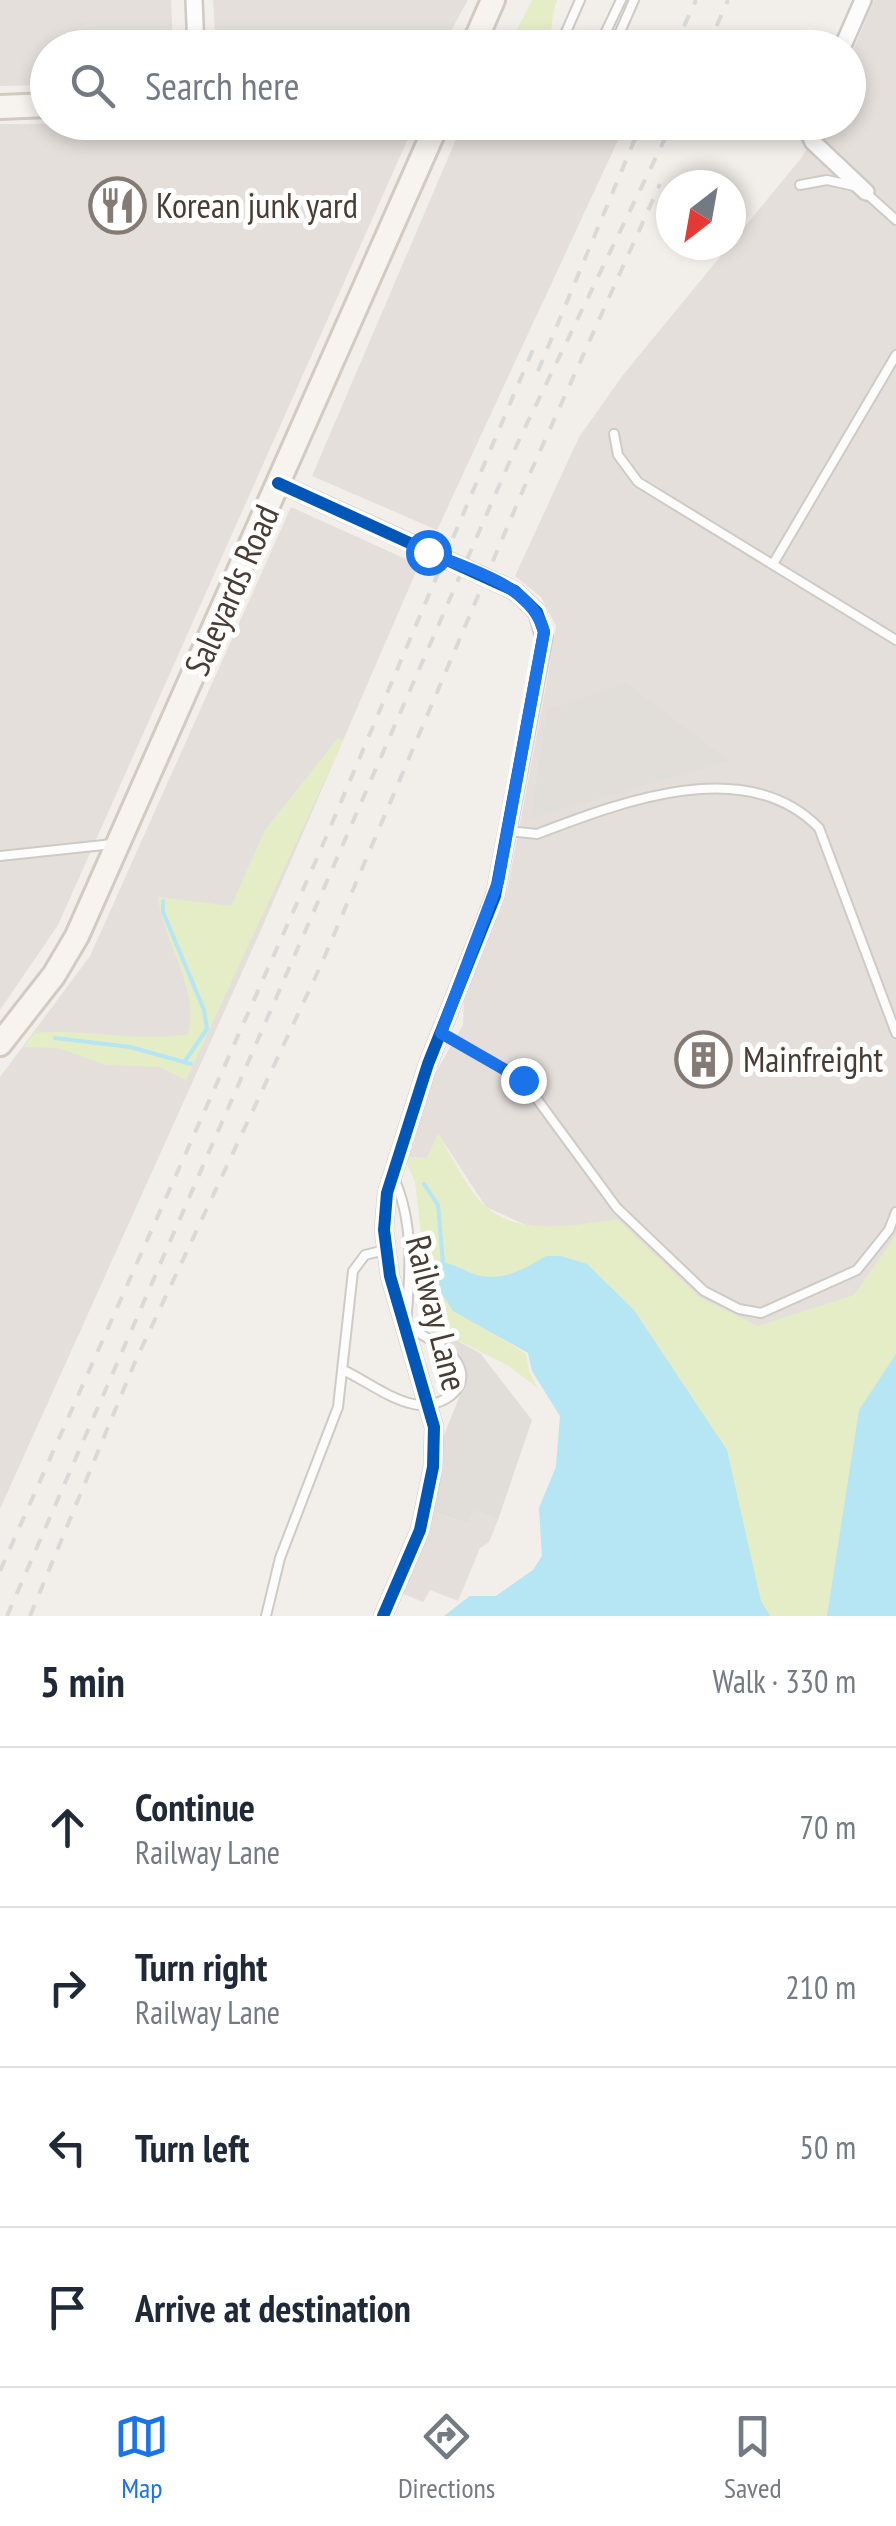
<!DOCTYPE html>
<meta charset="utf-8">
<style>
body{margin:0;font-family:"PT Sans Narrow",sans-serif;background:#f6f6f7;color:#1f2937}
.compass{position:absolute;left:656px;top:170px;width:90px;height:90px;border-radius:50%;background:#fff;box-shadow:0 5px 15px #0003;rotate:211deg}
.stop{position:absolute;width:30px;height:30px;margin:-22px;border:8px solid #1a73e8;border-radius:50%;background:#fff}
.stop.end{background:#1a73e8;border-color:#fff;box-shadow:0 2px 10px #0008}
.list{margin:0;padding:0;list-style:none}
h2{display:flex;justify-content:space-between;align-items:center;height:130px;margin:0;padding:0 40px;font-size:42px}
h2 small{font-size:32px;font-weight:400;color:#747a83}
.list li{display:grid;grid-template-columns:65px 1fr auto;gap:30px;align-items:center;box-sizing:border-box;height:160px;padding:0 40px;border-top:2px solid #e0e1e3}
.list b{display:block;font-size:38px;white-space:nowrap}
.list p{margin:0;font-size:32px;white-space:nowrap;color:#747a83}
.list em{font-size:32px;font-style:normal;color:#747a83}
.icon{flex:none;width:55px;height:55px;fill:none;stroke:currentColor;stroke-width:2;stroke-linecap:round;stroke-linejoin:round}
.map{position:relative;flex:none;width:896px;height:1616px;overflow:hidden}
.search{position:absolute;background:#fff;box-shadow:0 5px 15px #0003;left:30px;right:30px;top:30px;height:110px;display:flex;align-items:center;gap:25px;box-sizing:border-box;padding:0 35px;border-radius:55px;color:#747a83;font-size:38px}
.sheet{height:770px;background:#fff}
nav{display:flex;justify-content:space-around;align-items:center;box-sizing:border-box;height:140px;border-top:2px solid #e0e1e3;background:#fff;font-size:28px;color:#747a83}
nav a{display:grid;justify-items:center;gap:5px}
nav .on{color:#1a73e8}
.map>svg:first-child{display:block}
</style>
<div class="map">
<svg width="896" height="1616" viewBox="0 0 896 1616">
<rect width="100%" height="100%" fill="#f2eeea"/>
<g fill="#e5dfdb">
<polygon points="0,0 171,0 173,47 48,48 47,85 0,86"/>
<polygon points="213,0 468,0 442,47 216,48"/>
<polygon points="874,0 896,0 896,1315 789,1413 526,1225 486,1207 439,1135 427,1158 404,1157 428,1086 463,1025 464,998 508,887 548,675 556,626 541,597 515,576 579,437 623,375 802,157 820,123 848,122 849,60"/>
<polygon points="415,123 58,925 0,1010 0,124"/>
<polygon points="463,123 626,123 437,530 312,476"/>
<polygon points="291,507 419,565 257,939 0,1509 0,1077 90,956"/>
<polygon points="474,1511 498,1520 489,1542 480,1548 458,1601 430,1590 423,1602 399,1592 434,1512 468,1524"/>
</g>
<g fill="#e5edc7">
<path d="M 532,0 L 557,0 C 550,16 554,32 546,47 L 508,47 Z"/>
<path d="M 338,738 L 343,741 L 186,1080 L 159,1067 L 105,1065 L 59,1048 L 24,1047 L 34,1033 C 85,1028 137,1043 188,1034 C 201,992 163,941 158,897 L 231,906 L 265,830 Z"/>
<path d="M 438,1134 C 452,1156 467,1190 486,1207 C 521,1237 576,1225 617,1219 L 699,1297 L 758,1326 L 854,1295 L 896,1235 L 896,1616 L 444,1616 L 470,1596 L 496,1596 L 533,1570 L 542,1556 L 539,1508 L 556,1467 L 560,1416 L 532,1371 L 528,1352 L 478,1324 L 526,1354 L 529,1372 L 538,1388 L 507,1365 L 426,1324 L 415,1287 L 421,1233 L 415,1182 L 404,1157 L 427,1158 Z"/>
</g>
<g fill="#e1ddd8">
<polygon points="626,683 729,761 531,818 547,710"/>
<polygon points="426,1324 480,1353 532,1420 498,1520 474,1511 468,1524 434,1512 442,1440 465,1383"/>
</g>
<g fill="#b6e5f3">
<path d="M 546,1256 L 561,1256 L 587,1264 L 634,1310 L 727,1450 L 761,1601 L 770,1616 L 444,1616 L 470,1596 L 496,1596 L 533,1570 L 542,1556 L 539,1508 L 556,1467 L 560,1416 L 532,1371 L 528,1353 L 453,1311 L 430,1276 L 435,1262 C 452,1262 456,1267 471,1273 C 498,1284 523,1270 546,1256 Z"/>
<polygon points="896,1354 896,1616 827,1616 859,1410"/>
</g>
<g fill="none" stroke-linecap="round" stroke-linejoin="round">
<g stroke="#b6e5f3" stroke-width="4">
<polyline points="163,901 163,912 204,1010 207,1029 185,1061"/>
<polyline points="55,1038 130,1047 191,1064"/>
<polyline points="424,1184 438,1205 443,1264"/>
</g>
<defs>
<g id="lane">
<polyline points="559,48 580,0"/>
<polyline points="591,48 602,40 621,0"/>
<polyline points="613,48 634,0"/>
<polyline points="800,185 827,180 854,186"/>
<polyline points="866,193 896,220"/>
<polyline points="614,434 618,455 638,482 896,640"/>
<polyline points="773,564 896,355"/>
<path d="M 508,831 L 537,834 C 621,802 746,753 819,828 L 896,1033"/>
<polyline points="0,856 113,844"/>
<polyline points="442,1033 523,1080 617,1208 704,1291 739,1309 761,1313 857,1270 889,1230 896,1212"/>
<path d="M 343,1370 C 365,1380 389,1399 413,1404 C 437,1410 474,1390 457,1362 C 446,1346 422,1336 406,1325 C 410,1275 415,1223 393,1176"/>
<polyline points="266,1616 280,1558 338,1407 353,1271 365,1255 385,1250"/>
</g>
<g id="street">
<polyline points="194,0 196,48"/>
<polyline points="842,48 863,0"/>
<polyline points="810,122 807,129 813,142 866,192"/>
<polyline points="278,483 428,551"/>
<polyline points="383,1616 420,1530 433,1467 434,1427 390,1276 384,1230 387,1193 428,1064 495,896 544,637 537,612 515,591"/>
</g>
<g id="secondary">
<polyline points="472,48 493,0"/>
<polyline points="0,107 48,105"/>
<polyline points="0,1044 54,975 77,936 438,122"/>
</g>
</defs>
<use href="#lane" stroke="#cecac6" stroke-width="12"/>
<use href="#street" stroke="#cecac6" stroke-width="20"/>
<use href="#secondary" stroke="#d3cbc1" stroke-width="28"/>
<use href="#lane" stroke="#fdfcfc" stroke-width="8"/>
<use href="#street" stroke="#fdfcfc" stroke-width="15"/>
<use href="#secondary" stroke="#f7f3ee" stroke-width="22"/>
<g stroke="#d9d9d8" stroke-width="4" stroke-dasharray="12 12" stroke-linecap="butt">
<polyline points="674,48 696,0"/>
<polyline points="707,48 728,0"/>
<polyline points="538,371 642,122"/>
<polyline points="0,1571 321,849 534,347"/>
<polyline points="7,1616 519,440 673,122"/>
<polyline points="30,1616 135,1362 321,965 532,469 660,184"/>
</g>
<defs>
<polyline id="street-bridge" points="428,551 515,591"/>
</defs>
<use href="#street-bridge" stroke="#cecac6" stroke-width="20" stroke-linecap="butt"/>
<use href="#street-bridge" stroke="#fdfcfc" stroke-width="15"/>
<defs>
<polyline id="cycleway" points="278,483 515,591 537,612 544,632 495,896 428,1064 387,1193 384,1230 390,1276 434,1427 433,1467 420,1530 383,1616"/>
</defs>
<use href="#cycleway" stroke="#fff" stroke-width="19"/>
<use href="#cycleway" stroke="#0057b8" stroke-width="12"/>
</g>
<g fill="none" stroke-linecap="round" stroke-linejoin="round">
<path stroke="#1a73e8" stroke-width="12" d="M 428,552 C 468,570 532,584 544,632 L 498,882 L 441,1033 L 523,1080"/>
</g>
<defs>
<symbol id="restaurant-ring" viewBox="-11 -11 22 22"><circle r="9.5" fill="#fff" stroke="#847b74" stroke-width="1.5"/><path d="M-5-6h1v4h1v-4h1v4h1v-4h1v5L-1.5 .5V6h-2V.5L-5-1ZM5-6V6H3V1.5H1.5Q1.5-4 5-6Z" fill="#847b74"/></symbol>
<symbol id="building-ring" viewBox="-11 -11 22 22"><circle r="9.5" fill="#fff" stroke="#847b74" stroke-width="1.5"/><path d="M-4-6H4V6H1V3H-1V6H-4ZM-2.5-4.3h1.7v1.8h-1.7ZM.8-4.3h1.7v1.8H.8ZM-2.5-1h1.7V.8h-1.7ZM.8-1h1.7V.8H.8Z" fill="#847b74"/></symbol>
</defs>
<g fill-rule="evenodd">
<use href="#restaurant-ring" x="86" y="174" width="63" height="63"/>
<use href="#building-ring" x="672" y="1028" width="63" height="63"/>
</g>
<g text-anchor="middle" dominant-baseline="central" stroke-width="10" stroke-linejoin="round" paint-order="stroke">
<g font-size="35" fill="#483d34" stroke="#fff" text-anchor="start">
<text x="156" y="205">Korean junk yard</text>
<text x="743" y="1059">Mainfreight</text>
</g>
<g font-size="35" fill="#483d34" stroke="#fff">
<text transform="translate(231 590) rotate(-66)">Saleyards Road</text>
<text transform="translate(437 1313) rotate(76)">Railway Lane</text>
</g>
</g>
</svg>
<svg class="compass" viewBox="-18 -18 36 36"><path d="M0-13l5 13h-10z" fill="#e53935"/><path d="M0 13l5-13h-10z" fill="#747a83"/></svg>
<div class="stop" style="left:428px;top:552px"></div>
<div class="stop end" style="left:523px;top:1080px"></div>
<div class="search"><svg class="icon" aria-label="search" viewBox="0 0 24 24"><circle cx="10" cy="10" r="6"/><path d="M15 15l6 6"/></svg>Search here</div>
</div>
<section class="sheet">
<h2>5 min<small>Walk · 330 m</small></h2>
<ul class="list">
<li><svg class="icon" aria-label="ahead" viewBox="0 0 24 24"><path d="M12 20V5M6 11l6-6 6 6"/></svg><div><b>Continue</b><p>Railway Lane</p></div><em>70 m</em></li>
<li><svg class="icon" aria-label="right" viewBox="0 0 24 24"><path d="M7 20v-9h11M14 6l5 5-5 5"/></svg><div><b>Turn right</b><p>Railway Lane</p></div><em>210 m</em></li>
<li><svg class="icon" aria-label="left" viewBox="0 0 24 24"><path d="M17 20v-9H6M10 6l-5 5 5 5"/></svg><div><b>Turn left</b></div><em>50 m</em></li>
<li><svg class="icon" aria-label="arrive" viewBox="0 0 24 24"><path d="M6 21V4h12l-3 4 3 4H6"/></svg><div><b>Arrive at destination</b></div></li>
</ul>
</section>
<nav>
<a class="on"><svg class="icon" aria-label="map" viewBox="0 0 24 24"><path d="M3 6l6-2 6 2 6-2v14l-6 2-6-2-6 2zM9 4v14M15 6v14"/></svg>Map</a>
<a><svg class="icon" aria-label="directions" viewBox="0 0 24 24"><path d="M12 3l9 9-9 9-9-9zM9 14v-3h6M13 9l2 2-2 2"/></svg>Directions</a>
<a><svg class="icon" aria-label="saved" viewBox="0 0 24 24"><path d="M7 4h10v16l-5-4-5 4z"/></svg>Saved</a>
</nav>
